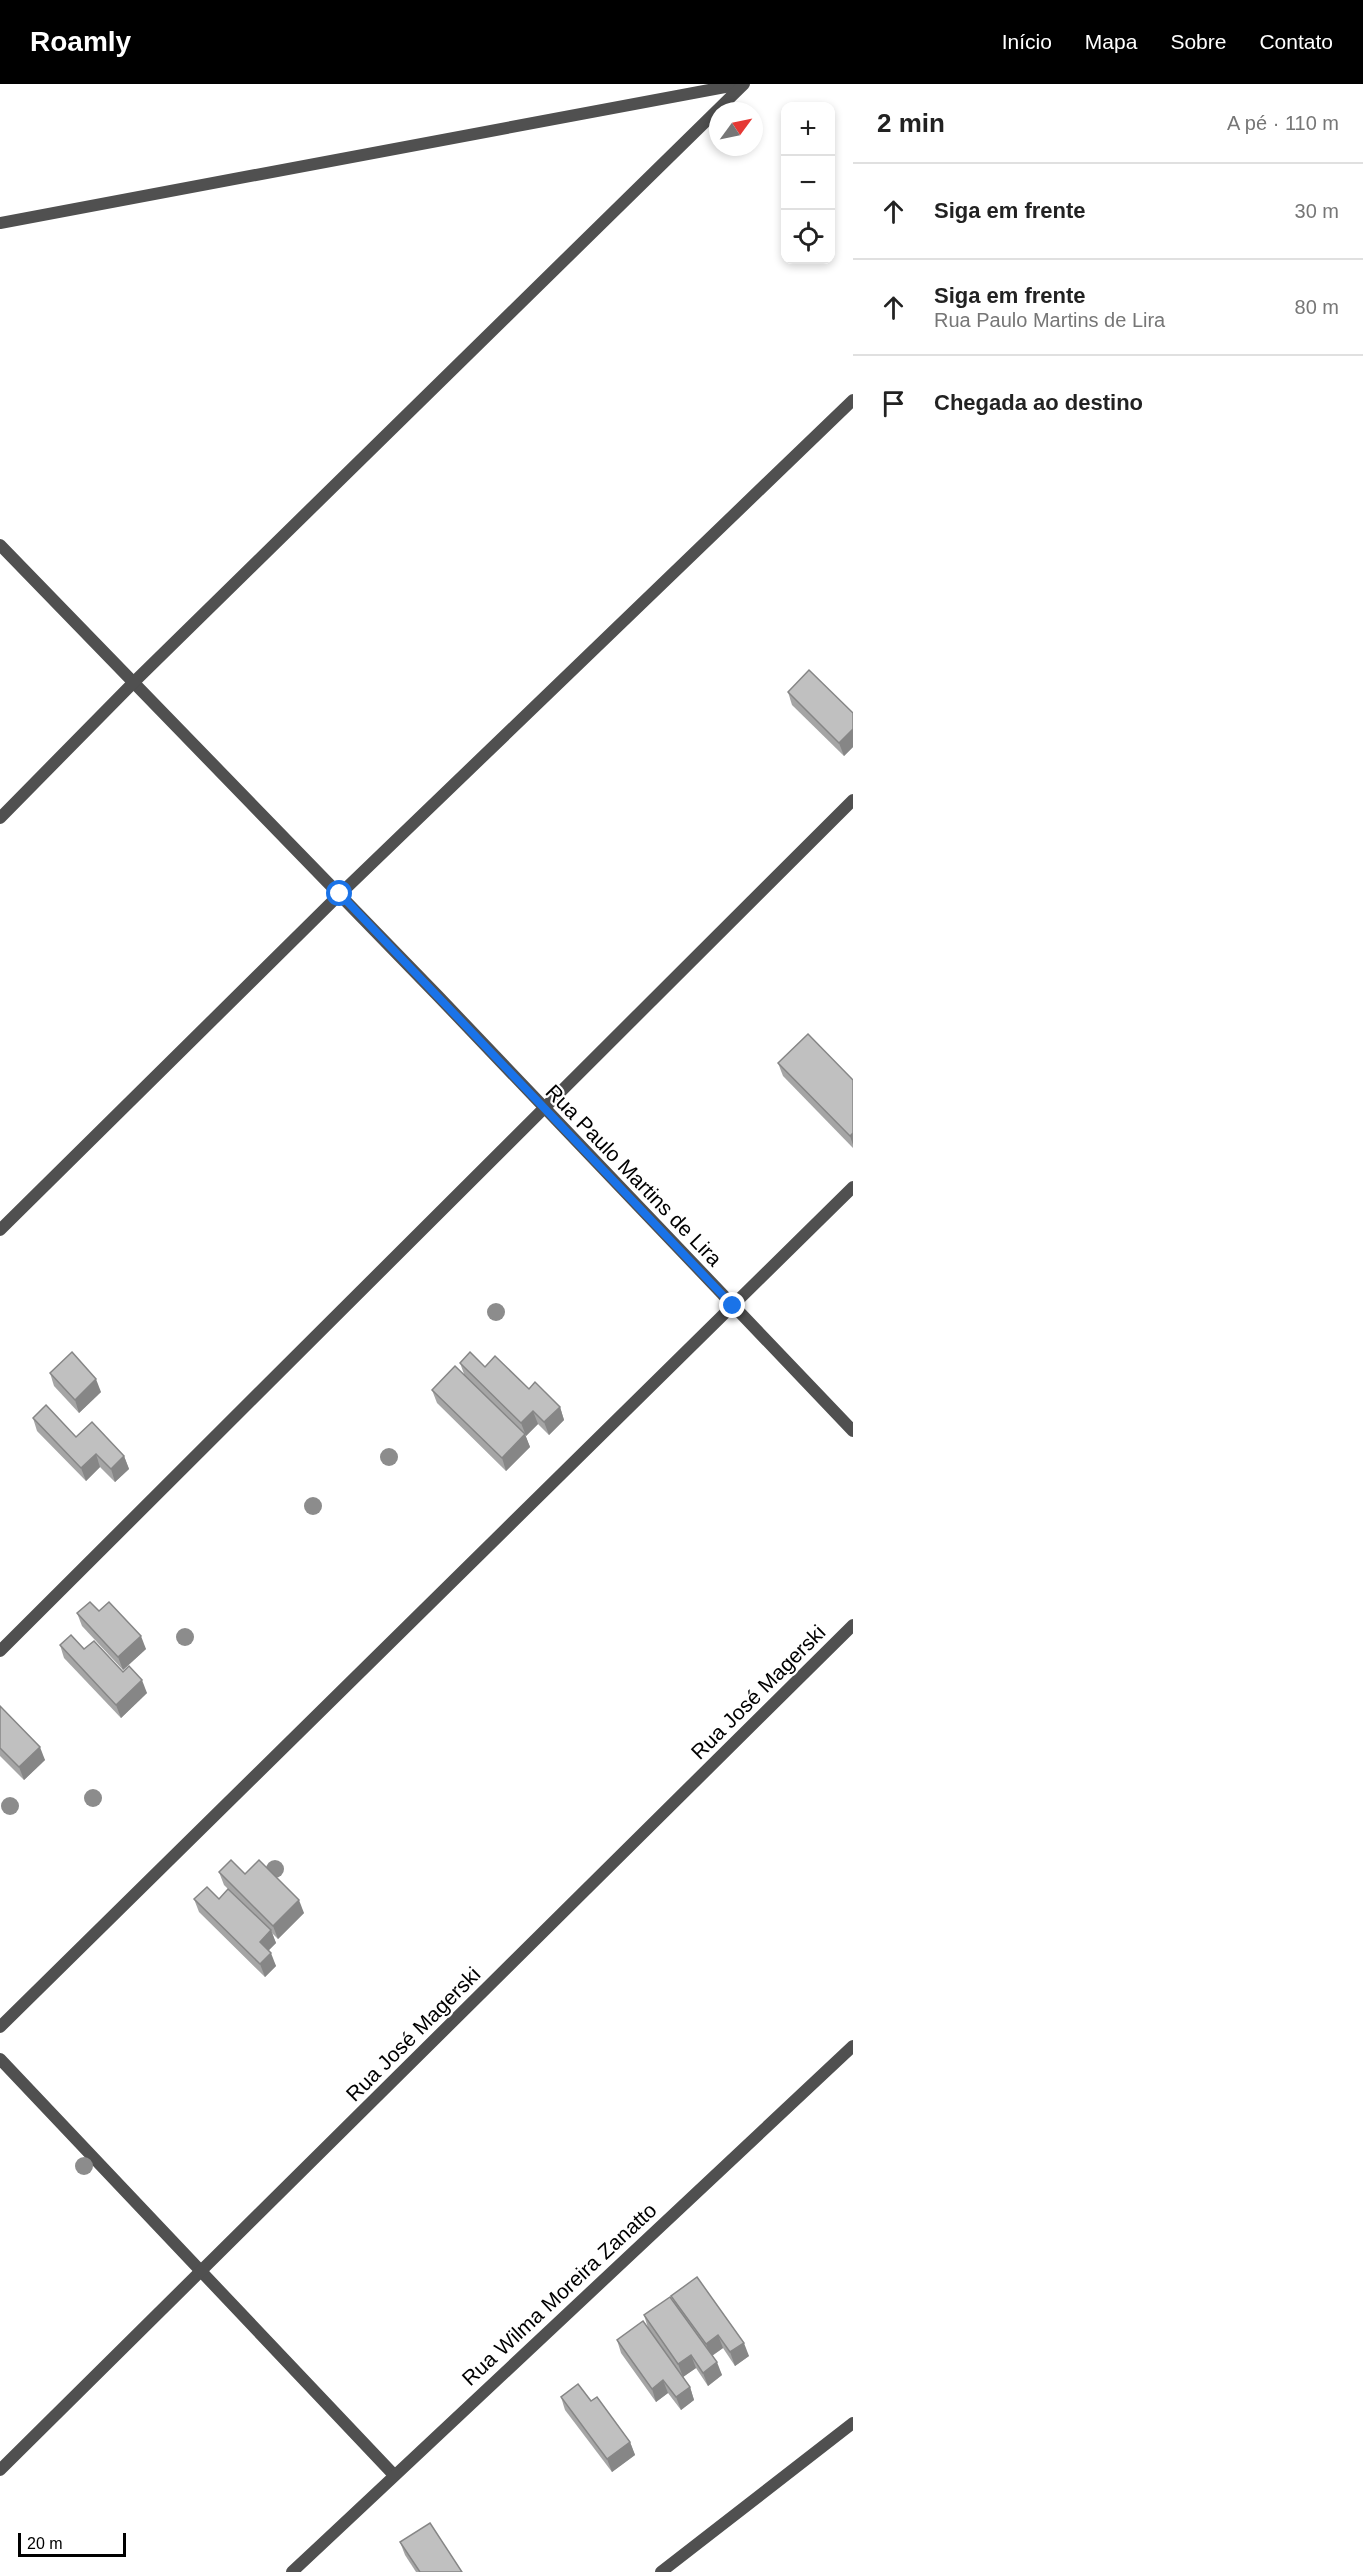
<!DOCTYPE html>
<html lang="pt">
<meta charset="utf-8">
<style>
body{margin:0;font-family:Helvetica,sans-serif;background:#f6f6f6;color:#222}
.controls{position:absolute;right:18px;top:18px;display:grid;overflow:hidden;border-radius:12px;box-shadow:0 3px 9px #0003}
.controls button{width:54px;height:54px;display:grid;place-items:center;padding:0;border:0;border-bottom:2px solid #e0e0e0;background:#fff;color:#222;font:30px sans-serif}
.compass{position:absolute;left:709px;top:18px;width:54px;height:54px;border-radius:50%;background:#fff;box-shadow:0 3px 9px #0003;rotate:57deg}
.scale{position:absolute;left:18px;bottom:15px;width:108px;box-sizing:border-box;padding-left:6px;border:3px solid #000;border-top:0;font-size:16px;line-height:21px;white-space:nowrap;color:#000;-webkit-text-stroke:4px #fff;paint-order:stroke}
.stop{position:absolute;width:18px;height:18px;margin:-14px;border:4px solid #1a73e8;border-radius:50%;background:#fff}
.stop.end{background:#1a73e8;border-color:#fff;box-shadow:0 2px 6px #0008}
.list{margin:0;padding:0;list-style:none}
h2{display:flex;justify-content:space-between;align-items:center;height:78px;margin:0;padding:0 24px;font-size:26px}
h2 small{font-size:20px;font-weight:400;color:#767676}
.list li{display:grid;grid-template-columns:39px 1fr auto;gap:18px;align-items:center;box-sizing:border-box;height:96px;padding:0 24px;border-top:2px solid #e0e0e0}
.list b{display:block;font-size:22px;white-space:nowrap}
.list p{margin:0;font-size:20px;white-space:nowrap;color:#767676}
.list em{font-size:20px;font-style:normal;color:#767676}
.icon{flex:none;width:33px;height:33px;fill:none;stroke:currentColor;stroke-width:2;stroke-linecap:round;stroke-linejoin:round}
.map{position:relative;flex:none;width:853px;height:2488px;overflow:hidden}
header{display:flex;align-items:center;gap:36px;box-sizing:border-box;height:84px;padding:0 30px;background:#000;color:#fff}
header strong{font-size:28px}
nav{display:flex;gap:33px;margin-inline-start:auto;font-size:21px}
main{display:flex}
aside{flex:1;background:#fff}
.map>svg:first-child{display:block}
</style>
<header>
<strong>Roamly</strong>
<nav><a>Início</a><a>Mapa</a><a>Sobre</a><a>Contato</a></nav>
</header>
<main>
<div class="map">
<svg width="853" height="2488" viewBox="0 0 853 2488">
<rect width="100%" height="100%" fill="#fff"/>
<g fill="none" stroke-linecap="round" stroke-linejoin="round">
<g stroke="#505050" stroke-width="12">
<polyline points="0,139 741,0"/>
<polyline points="0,461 438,912 853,1347"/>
<polyline points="0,734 134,598 744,0"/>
<polyline points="0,1146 340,810 853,316"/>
<polyline points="0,1567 853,716"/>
<polyline points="0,1943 853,1103"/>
<polyline points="0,1975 394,2391"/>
<polyline points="0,2386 853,1541"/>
<polyline points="292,2488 853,1962"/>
<polyline points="661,2488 853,2339"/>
</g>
</g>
<g fill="#8c8c8c">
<circle cx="496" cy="1228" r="9"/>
<circle cx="389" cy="1373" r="9"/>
<circle cx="313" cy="1422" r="9"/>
<circle cx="185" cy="1553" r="9"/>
<circle cx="93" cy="1714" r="9"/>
<circle cx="10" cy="1722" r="9"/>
<circle cx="275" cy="1785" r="9"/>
<circle cx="84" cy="2082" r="9"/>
</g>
<g fill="#a5a5a5">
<polygon points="788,608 853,629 853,663 844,672 792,621"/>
<polygon points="778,979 853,996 853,1064 783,992"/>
<polygon points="460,1279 485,1283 529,1305 560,1323 564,1336 549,1351 538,1340 526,1352 525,1351 530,1363 506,1387 437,1319 432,1306 464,1290"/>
<polygon points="50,1289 101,1308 79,1329 54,1302"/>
<polygon points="33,1334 76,1353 124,1372 129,1385 115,1398 100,1383 86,1397 37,1347"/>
<polygon points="99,1527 146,1565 123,1586 82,1542 77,1529"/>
<polygon points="60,1561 84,1565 123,1588 147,1609 121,1634 64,1574"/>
<polygon points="0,1622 45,1676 24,1696 0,1672"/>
<polygon points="219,1788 245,1790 304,1829 278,1855 272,1849 276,1859 268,1867 276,1882 265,1893 199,1828 194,1815 219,1815 228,1805 224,1801"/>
<polygon points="671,2212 749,2272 735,2282 723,2264 712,2272 722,2291 708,2302 696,2284 683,2293 648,2244 644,2231 674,2218"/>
<polygon points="617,2256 690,2303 694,2316 681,2326 668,2309 656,2318 621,2269"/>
<polygon points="561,2313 591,2317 630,2358 635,2371 612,2388 565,2326"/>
<polygon points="400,2458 462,2488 416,2488 405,2471"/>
</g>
<g fill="#868686">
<polygon points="853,645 853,663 844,672 839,659"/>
<polygon points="853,1049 853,1061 850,1052"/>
<polygon points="96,1295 101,1308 79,1329 75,1316"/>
<polygon points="560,1323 564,1336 549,1351 544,1338"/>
<polygon points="533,1327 538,1340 526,1352 521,1339"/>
<polygon points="525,1350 530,1363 506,1387 502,1374"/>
<polygon points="96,1370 100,1383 86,1397 81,1384"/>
<polygon points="124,1372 129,1385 115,1398 111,1385"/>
<polygon points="141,1552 146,1565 123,1586 118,1573"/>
<polygon points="142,1596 147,1609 121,1634 116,1621"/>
<polygon points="40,1663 45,1676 24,1696 19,1683"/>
<polygon points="299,1816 304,1829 278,1855 273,1842"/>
<polygon points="271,1846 276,1859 264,1871 260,1858"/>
<polygon points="271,1869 276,1882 265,1893 260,1880"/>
<polygon points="718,2251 723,2264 710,2273 706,2260"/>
<polygon points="744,2259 749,2272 735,2282 730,2268"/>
<polygon points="691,2271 696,2284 683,2293 678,2280"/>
<polygon points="717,2278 722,2291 708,2302 703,2289"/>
<polygon points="663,2296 668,2309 656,2318 652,2305"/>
<polygon points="690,2303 694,2316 681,2326 676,2313"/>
<polygon points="630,2358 635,2371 612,2388 607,2375"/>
</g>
<g fill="#c0c0c0" stroke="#868686" stroke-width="1.5">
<polygon points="809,586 853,629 853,645 839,659 788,608"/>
<polygon points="808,950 853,996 853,1049 850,1052 778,979"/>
<polygon points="72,1268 96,1295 75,1316 50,1289"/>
<polygon points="470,1268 485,1283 495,1272 529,1305 535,1298 560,1323 544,1338 533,1327 521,1339 460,1279"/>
<polygon points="455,1282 525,1350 502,1374 432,1306"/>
<polygon points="46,1321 76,1353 92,1338 124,1372 111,1385 96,1370 81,1384 33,1334"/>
<polygon points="90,1518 99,1527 109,1518 141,1552 118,1573 77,1529"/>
<polygon points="71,1551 84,1565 94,1557 123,1588 129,1582 142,1596 116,1621 60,1561"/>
<polygon points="0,1622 40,1663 19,1683 0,1664"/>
<polygon points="231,1776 245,1790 259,1776 299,1816 273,1842 219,1788"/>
<polygon points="207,1803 219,1815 228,1805 271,1846 260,1858 271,1869 260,1880 194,1815"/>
<polygon points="697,2193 744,2259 730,2268 718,2251 706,2260 671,2212"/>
<polygon points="670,2213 717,2278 703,2289 691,2271 678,2280 644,2231"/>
<polygon points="643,2237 690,2303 676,2313 663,2296 652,2305 617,2256"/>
<polygon points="578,2300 591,2317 597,2313 630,2358 607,2375 561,2313"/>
<polygon points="430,2439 462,2488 420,2488 400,2458"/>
</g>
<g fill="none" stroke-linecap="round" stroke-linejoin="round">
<polyline stroke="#1a73e8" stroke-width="8" points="340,810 733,1222"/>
</g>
<g text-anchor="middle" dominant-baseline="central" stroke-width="4.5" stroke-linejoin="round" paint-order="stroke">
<g font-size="21" fill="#000" stroke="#fff">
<text transform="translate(634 1091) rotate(46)">Rua Paulo Martins de Lira</text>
<text transform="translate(758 1608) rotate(-45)">Rua José Magerski</text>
<text transform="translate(413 1950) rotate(-45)">Rua José Magerski</text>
<text transform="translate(559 2210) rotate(-43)">Rua Wilma Moreira Zanatto</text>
</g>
</g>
</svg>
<div class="controls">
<button>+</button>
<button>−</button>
<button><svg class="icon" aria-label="locate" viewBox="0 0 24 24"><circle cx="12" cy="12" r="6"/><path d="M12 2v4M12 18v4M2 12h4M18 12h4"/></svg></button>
</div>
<svg class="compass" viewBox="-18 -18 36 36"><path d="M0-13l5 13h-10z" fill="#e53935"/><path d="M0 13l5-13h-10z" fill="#767676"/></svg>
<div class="scale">20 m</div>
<div class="stop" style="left:340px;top:810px"></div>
<div class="stop end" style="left:733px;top:1222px"></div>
</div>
<aside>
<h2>2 min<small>A pé · 110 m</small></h2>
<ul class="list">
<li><svg class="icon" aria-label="ahead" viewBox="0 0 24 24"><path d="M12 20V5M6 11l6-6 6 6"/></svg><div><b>Siga em frente</b></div><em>30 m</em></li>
<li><svg class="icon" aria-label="ahead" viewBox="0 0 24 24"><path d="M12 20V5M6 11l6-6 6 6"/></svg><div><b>Siga em frente</b><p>Rua Paulo Martins de Lira</p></div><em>80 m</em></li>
<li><svg class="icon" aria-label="arrive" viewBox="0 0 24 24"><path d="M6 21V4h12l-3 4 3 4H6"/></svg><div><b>Chegada ao destino</b></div></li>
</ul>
</aside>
</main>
